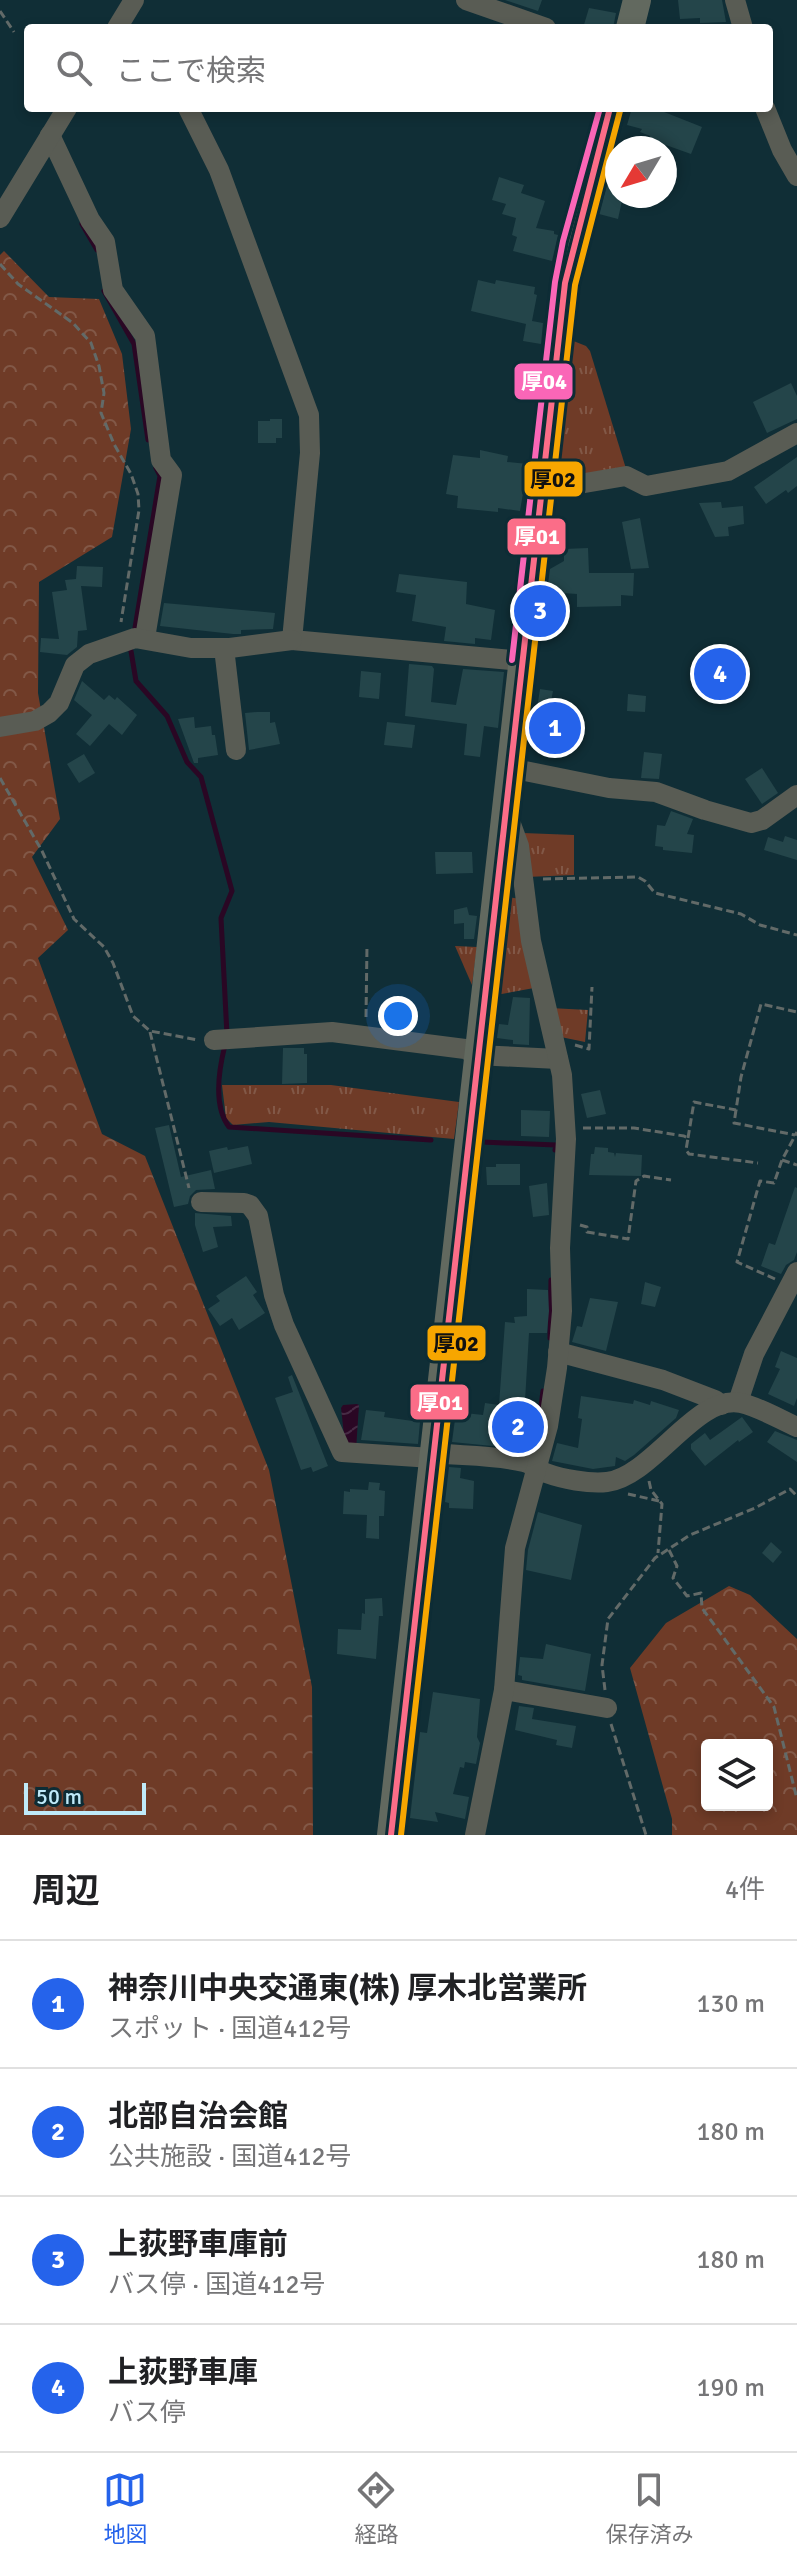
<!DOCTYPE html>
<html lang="ja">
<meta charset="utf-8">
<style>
body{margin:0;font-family:Signika,"Noto Sans JP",sans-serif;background:#f2f2f2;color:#202124}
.controls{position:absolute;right:24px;bottom:24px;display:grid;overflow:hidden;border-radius:8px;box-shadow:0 4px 12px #0003}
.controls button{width:72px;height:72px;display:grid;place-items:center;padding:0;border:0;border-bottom:2px solid #e0e0e0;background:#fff;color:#202124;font:40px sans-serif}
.compass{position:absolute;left:605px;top:136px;width:72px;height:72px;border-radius:50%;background:#fff;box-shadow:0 4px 12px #0003;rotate:232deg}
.scale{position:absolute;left:24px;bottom:20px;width:122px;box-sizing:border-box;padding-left:8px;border:4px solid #bfeaf9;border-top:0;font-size:22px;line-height:28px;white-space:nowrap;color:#bfeaf9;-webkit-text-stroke:6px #0d2c35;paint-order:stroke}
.you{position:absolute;left:398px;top:1016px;width:28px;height:28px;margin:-20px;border:6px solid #fff;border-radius:50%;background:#1a73e8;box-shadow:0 0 0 12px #1a73e833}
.badge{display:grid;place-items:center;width:52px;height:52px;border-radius:50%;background:#2563eb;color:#fff;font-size:26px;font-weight:700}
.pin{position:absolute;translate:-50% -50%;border:4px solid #fff;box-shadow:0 2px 8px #0006}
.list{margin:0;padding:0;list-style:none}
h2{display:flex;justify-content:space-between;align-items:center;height:104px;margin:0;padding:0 32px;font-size:34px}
h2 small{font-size:26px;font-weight:400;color:#757577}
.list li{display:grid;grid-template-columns:52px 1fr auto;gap:24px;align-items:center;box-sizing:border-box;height:128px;padding:0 32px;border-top:2px solid #e0e0e0}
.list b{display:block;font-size:30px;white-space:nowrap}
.list p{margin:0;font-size:26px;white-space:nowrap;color:#757577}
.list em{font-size:26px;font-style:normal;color:#757577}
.icon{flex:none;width:44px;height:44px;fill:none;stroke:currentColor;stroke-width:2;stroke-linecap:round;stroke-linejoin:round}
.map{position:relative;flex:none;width:797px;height:1835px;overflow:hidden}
.search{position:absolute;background:#fff;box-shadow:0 4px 12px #0003;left:24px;right:24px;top:24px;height:88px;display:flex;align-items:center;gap:20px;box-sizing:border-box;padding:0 28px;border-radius:8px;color:#757577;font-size:30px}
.sheet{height:616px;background:#fff}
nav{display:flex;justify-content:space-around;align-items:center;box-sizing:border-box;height:112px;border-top:2px solid #e0e0e0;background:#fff;font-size:22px;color:#757577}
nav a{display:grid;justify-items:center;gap:4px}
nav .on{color:#2563eb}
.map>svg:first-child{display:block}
</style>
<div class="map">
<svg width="797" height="1835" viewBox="0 0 797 1835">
<defs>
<pattern id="grass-tufts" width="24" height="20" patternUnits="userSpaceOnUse" patternTransform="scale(2)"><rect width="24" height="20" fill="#6f3b27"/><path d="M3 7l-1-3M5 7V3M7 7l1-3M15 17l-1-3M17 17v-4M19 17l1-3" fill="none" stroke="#825847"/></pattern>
<pattern id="forest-crowns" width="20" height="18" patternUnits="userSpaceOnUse" patternTransform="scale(2)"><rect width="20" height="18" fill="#6f3b27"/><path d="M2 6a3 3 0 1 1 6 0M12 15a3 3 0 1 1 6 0" fill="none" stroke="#825847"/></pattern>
<pattern id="water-waves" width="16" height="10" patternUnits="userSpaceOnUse" patternTransform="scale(2)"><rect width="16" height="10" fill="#2a0724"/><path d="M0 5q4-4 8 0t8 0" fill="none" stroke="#472b45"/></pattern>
</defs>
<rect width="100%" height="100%" fill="#102e36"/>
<g fill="url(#grass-tufts)">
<polygon points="571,340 586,346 590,351 627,472 573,481 557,475"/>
<polygon points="523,833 574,835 574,875 526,877"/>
<polygon points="508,897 520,899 534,988 496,995"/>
<polygon points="455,946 477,947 472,985"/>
<polygon points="550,1008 588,1010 585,1042 556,1036"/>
<polygon points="222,1085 331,1085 459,1102 454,1139 269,1122 233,1125 226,1118"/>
</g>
<g fill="url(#forest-crowns)" fill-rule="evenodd">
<polygon points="4,251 49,297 99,299 122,354 131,429 112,537 39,582 38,693 60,819 32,857 68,930 38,958 102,1134 145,1156 269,1470 312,1687 313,1835 0,1835 0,255"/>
<path d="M 729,1586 L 750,1595 L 797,1639 L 797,1835 L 672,1835 L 672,1819 L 630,1668 L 666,1623 ZM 767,1745 L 767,1805 L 707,1805 L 707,1745 Z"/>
</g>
<polygon fill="url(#water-waves)" points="357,1404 359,1405 356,1450 345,1444 341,1408 343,1405"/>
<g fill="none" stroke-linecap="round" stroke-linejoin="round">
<g stroke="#2a0724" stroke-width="5">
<polyline points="82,224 97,250"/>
<polyline points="104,291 134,344 148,440"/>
<polyline points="135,628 160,476 156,468"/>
<polyline points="131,651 136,681 167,716 187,762 201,777 232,891 221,918 227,1035"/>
<path d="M 225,1045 C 219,1069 213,1106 229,1127 L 431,1140"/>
<polyline points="482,1142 556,1145 555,1150"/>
<polyline points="550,1338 551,1280"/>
<polyline points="540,1414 543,1391"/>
</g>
</g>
<g fill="#24454a">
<polygon points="505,0 542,0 538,11"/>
<polygon points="678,0 722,0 726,22 700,23 700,18 680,19"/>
<polygon points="589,8 616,13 613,28 583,28"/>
<polygon points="632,108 654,108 702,127 691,154 649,139 650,136 640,132 642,129 627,125"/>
<polygon points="499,177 524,185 521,193 545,201 536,228 554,231 554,234 558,235 552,261 513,251 517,237 512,235 516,218 502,214 506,204 492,200"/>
<polygon points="607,185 617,187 617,196 623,196 618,219 599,214"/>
<polygon points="478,280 495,284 496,280 535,287 534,294 537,295 532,321 543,323 541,344 523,341 526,324 471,311"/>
<polygon points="791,383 797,396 797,419 767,433 753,402"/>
<polygon points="270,419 282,419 282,438 276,438 276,443 258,443 258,421 270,421"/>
<polygon points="480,450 508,456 507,462 528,464 520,511 498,508 498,512 457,508 458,496 446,494 453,455 480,458"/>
<polygon points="797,457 797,486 788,493 786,490 766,504 754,487"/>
<polygon points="721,502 722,508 743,506 744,524 728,527 729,536 715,537 699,503"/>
<polygon points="640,518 649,568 631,569 622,522"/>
<polygon points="588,548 589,573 634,573 633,596 621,595 621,606 577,607 577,594 547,592 550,569 564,561 564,549"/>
<polygon points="77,566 103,567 102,587 81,586 87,630 78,631 77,647 67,655 40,652 41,638 59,639 52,592 67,590 65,580 76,579"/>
<polygon points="399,574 467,582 466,604 495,610 491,640 475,638 475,644 444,641 446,627 412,621 416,595 396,592"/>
<polygon points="164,603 275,613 273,629 241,630 241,634 233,634 160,626"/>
<polygon points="409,664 432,666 434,669 431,702 456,705 463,669 504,672 498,728 484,726 480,757 464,755 467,724 405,716"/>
<polygon points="361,671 381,673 379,699 359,697"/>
<polygon points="82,681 104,700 109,695 115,700 117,697 137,715 122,735 109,724 90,746 76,734 92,715 74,700"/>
<polygon points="540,689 553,691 550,706 578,709 573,752 531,748"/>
<polygon points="628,694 646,696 645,712 627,711"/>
<polygon points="257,712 270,712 270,723 275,722 280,744 249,750 245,713"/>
<polygon points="194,717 195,728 211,726 212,735 215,735 218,755 198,758 198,763 194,763 178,719"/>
<polygon points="387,722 415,725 412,748 384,745"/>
<polygon points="644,752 662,754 659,779 641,778"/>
<polygon points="84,754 95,773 79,783 67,764"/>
<polygon points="762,768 778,793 762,804 745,779"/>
<polygon points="671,811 693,819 687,834 694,835 692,853 663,850 663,847 655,846 657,825 665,826"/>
<polygon points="785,836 797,840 797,860 764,850 768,837 783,842"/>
<polygon points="435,852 472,852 473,873 436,874"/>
<polygon points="467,907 469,915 477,916 474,939 464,939 464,923 454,924 454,910"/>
<polygon points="513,997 530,998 529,1045 513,1044 513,1040 497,1038 499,1024 508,1025"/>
<polygon points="283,1048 304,1048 304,1054 307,1054 307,1083 282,1084"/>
<polygon points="600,1090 606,1114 587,1118 581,1094"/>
<polygon points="521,1110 550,1111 549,1137 521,1136"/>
<polygon points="169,1125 181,1177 211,1170 215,1189 196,1190 190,1196 188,1204 174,1207 155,1128"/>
<polygon points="248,1146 252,1164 214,1173 209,1151 227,1147 228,1150"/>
<polygon points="595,1147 608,1148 608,1152 614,1153 615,1157 616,1153 642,1155 641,1176 589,1175 591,1154 594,1154"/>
<polygon points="496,1164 520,1164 520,1185 487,1185 486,1167 496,1167"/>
<polygon points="547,1183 549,1215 533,1217 529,1186"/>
<polygon points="795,1187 797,1188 797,1252 794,1260 786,1265 781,1274 761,1266 769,1243 775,1245"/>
<polygon points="195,1213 231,1216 232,1226 213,1227 218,1247 203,1252 195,1225"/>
<polygon points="246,1276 257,1292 253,1295 265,1313 239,1330 232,1318 220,1326 208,1309 220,1301 216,1296"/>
<polygon points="645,1282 661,1287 655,1307 641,1304"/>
<polygon points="527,1289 548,1290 549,1311 547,1333 529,1333 524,1418 534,1419 535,1422 531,1439 525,1438 524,1449 452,1442 456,1412 483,1415 485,1403 499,1405 505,1322 515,1323 514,1317 527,1316"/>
<polygon points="590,1298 618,1302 606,1351 572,1342 577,1326 582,1327"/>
<polygon points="781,1351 797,1358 797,1398 794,1406 768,1394 780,1369 775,1367"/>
<polygon points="292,1375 328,1466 313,1472 311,1467 301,1470 275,1398 293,1392 288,1377"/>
<polygon points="581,1396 633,1404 634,1400 650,1405 651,1401 679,1410 676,1418 634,1455 625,1461 616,1457 615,1466 593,1469 552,1461 557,1443 578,1448 582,1419 578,1418"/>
<polygon points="366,1410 385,1412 384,1417 420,1422 418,1444 361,1440"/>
<polygon points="742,1417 753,1432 739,1442 738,1440 705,1466 691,1449 691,1444 705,1433 710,1440"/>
<polygon points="775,1431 797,1440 797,1462 767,1442"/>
<polygon points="449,1467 461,1468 460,1478 474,1481 473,1509 449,1508 449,1503 445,1502"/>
<polygon points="369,1482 380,1483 379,1490 385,1491 384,1516 379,1516 379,1539 366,1538 367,1515 343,1514 344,1491 350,1492 350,1489 368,1490"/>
<polygon points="538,1512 582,1525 571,1580 526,1570 528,1550"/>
<polygon points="771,1542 782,1552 773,1563 762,1553"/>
<polygon points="382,1598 383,1616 379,1616 376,1659 337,1654 338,1629 361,1630 362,1613 365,1614 365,1599"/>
<polygon points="546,1644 591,1654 585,1691 522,1680 522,1676 518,1675 520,1657 543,1659"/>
<polygon points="433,1692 480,1699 477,1737 480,1743 476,1764 465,1762 464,1768 460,1767 453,1794 469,1797 465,1819 435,1812 438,1822 410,1818 420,1732 427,1733"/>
<polygon points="519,1706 534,1708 532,1719 576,1726 572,1748 556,1745 557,1740 515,1730"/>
</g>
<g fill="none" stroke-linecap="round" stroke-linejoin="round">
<g stroke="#626a68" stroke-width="3" stroke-dasharray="8 4" stroke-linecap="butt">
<polyline points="0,11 14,32"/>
<polyline points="0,264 18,284 73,323 91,343 99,366 104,393 101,413 114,444 131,474 138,494 139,510 121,622"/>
<polyline points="0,778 42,851 74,919 104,947 113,963 133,1016 150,1031 198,1040"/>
<polyline points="543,879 638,877 645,881 655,893 741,914 760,925 797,935"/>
<polyline points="366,1017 367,945"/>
<polyline points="150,1032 189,1188"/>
<polyline points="575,1045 589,1049 592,987"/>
<polyline points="736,1110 734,1123 795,1135"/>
<polyline points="583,1128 634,1128 684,1136 688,1138 686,1150 689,1154 758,1163"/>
<polyline points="688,1138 694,1102 736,1110 741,1077 761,1004 797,1012"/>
<polyline points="782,1160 797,1165"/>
<polyline points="580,1225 587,1227 587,1232 628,1239 636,1181 644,1176 671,1180"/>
<polyline points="775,1279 737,1262 760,1181 774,1183 782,1160 797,1132"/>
<polyline points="649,1481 651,1490 662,1504 658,1553"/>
<polyline points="628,1494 659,1501"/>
<polyline points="669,1550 677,1566 673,1578 687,1596 701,1593 702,1608 774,1707 797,1799"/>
<polyline points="605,1690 602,1665 608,1619 655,1558 690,1535 755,1508 790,1489 797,1496"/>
<polyline points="611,1724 646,1835"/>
</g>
<g stroke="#595c54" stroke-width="20">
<polyline points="466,0 546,28"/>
<polyline points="735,0 743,28"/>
<polyline points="117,28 134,0"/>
<polyline points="188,108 219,170 309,415 310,453 292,640 522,661"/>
<polyline points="765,108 782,150 797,176"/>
<polyline points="50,135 90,220 105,242 113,290 145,336 161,460 172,475 145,638"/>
<polyline points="0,218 67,108"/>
<polyline points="542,480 573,485 626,476 646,486 728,471 797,433"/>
<polyline points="224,648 236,750"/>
<polyline points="0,727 35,721 49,713 59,703 75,665 89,654 135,638 191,648 230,648 292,640"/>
<polyline points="510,768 609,788 656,792 705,810 751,823 762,820 797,795"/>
<polyline points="214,1040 332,1032 465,1049 477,1055 558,1059"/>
<polyline points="201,1202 244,1203 250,1205 258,1216 274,1295 284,1325 342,1452 432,1458"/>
<polyline points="558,1352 663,1380 715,1400 721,1405"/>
<polyline points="738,1402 754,1354 797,1272"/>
<path d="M 432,1453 C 462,1456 495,1455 524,1462 C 533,1464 538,1471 546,1473 C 562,1479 589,1484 607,1482 C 653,1476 697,1393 741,1403 C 759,1407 779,1419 797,1427"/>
<polyline points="504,1690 607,1708"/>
<polyline points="475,1835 504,1690 515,1548 548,1426 557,1368 562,1311 560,1248 566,1139 562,1075 531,941 519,846 508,816"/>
</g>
<g stroke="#62695f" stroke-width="28">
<polyline points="630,28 637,0"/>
<polyline points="391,1835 565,283 573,244 610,108"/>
</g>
<defs>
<polyline id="bus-1" points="391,1835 565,283 610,108"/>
<polyline id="bus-2" points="401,1835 575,285 620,111"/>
<polyline id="bus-3" points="512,660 555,282 563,241 600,108"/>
</defs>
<use href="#bus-1" stroke="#0d2c35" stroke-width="12"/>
<use href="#bus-2" stroke="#0d2c35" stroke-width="12"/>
<use href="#bus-3" stroke="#0d2c35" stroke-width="12"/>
<use href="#bus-1" stroke="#fb6d88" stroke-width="6"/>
<use href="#bus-2" stroke="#f7a600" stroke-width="6"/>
<use href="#bus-3" stroke="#fa66b7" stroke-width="6"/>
</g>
<g stroke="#0d2c35" stroke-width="3">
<rect x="513" y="362" width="61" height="39" rx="8" fill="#fa66b7"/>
<rect x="523" y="460" width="61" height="38" rx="8" fill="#f7a600"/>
<rect x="506" y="517" width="61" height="39" rx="8" fill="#fb6d88"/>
<rect x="426" y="1324" width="61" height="38" rx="8" fill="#f7a600"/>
<rect x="409" y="1383" width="61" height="38" rx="8" fill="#fb6d88"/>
</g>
<g font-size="22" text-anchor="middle" font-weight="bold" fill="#fff">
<text x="544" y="389">厚04</text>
<text x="537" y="544">厚01</text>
<text x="440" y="1410">厚01</text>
</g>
<g font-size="22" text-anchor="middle" font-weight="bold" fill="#111">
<text x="553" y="487">厚02</text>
<text x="456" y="1351">厚02</text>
</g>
</svg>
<div class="controls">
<button><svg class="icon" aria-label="layers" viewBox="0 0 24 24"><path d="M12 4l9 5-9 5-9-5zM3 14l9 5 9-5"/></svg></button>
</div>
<svg class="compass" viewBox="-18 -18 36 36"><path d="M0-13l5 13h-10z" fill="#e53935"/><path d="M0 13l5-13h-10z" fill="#757577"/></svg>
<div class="scale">50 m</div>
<div class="you"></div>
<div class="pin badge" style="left:555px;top:728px">1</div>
<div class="pin badge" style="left:518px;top:1427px">2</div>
<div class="pin badge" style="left:540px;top:611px">3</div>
<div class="pin badge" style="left:720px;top:674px">4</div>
<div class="search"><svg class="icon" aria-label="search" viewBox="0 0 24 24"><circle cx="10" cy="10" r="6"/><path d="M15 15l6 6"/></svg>ここで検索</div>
</div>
<section class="sheet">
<h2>周辺<small>4件</small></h2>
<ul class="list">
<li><span class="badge">1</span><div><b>神奈川中央交通東(株) 厚木北営業所</b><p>スポット · 国道412号</p></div><em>130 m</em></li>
<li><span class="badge">2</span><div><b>北部自治会館</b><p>公共施設 · 国道412号</p></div><em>180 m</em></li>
<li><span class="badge">3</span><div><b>上荻野車庫前</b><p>バス停 · 国道412号</p></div><em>180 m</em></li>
<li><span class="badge">4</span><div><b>上荻野車庫</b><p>バス停</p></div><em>190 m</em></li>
</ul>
</section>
<nav>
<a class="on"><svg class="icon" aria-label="map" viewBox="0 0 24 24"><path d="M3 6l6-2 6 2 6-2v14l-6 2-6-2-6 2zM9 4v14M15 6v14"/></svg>地図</a>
<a><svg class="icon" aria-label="directions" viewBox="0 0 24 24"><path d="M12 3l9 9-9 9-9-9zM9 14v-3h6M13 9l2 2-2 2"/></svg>経路</a>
<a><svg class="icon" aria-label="saved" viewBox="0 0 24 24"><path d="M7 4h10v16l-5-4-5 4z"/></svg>保存済み</a>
</nav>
